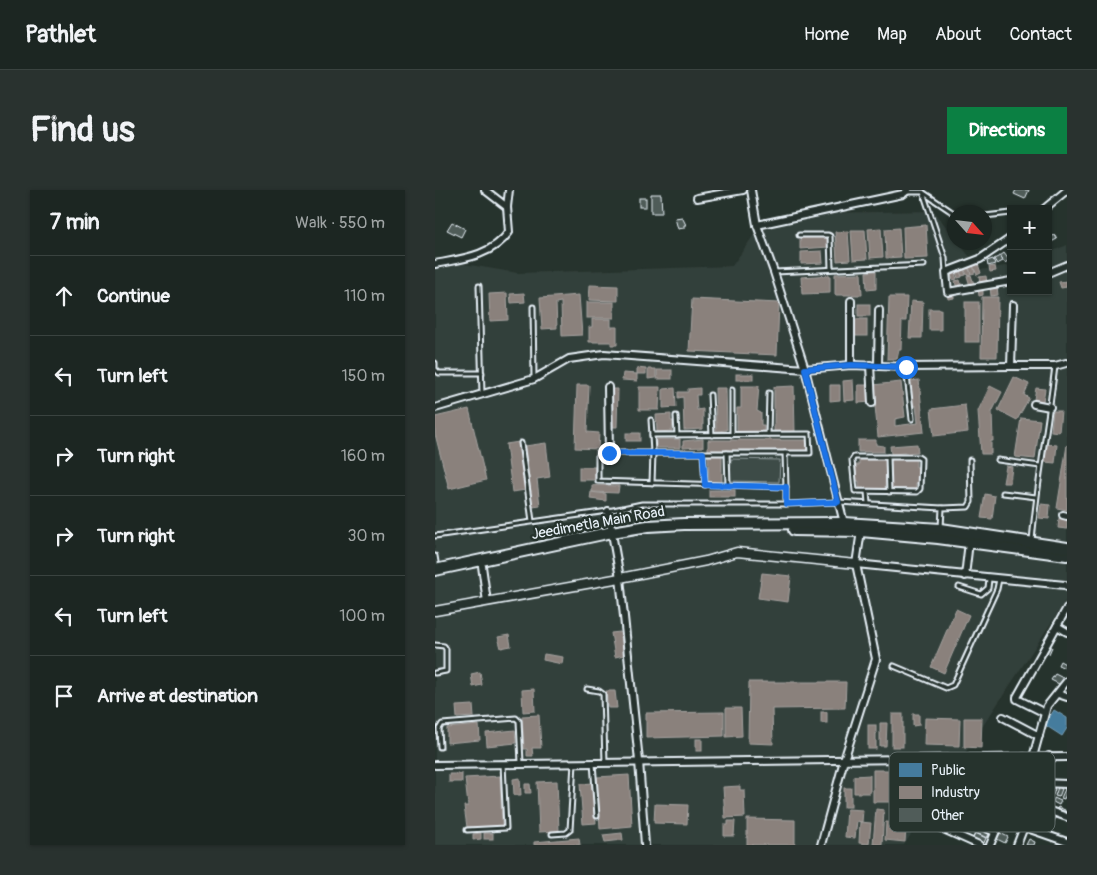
<!DOCTYPE html>
<meta charset="utf-8">
<style>
body{margin:0;font-family:Pangolin,sans-serif;background:#29322f;color:#f1f3f6}
.controls{position:absolute;right:15px;top:15px;display:grid;overflow:hidden;border-radius:0px;box-shadow:0 1px 4px #0004}
.controls button{width:45px;height:45px;display:grid;place-items:center;padding:0;border:0;border-bottom:1px solid #3a4340;background:#1c2622;color:#f1f3f6;font:25px sans-serif}
.compass{position:absolute;left:512px;top:15px;width:45px;height:45px;border-radius:50%;background:#1c2622;box-shadow:0 1px 4px #0004;rotate:117deg}
.stop{position:absolute;width:15px;height:15px;margin:-11px;border:4px solid #1a73e8;border-radius:50%;background:#fff}
.stop.end{background:#1a73e8;border-color:#fff;box-shadow:0 1px 5px #0008}
.list{margin:0;padding:0;list-style:none}
h2{display:flex;justify-content:space-between;align-items:center;height:65px;margin:0;padding:0 20px;font-size:21px}
h2 small{font-size:16px;font-weight:400;color:#a0a5a5}
.list li{display:grid;grid-template-columns:32px 1fr auto;gap:15px;align-items:center;box-sizing:border-box;height:80px;padding:0 20px;border-top:1px solid #3a4340}
.list b{display:block;font-size:19px;white-space:nowrap}
.list em{font-size:16px;font-style:normal;color:#a0a5a5}
.icon{flex:none;width:28px;height:28px;fill:none;stroke:currentColor;stroke-width:2;stroke-linecap:round;stroke-linejoin:round}
.map{position:relative;flex:none;width:632px;height:655px;overflow:hidden;border-radius:0px}
header{display:flex;align-items:center;gap:30px;box-sizing:border-box;height:70px;padding:0 25px;background:#1c2622;border-bottom:1px solid #3a4340}
header strong{font-size:24px}
nav{display:flex;gap:28px;margin-inline-start:auto;font-size:18px}
.intro{display:flex;align-items:center;justify-content:space-between;box-sizing:border-box;height:120px;padding:0 30px}
h1{margin:0;font-size:35px}
.button{padding:12px 22px;border-radius:0px;background:#0b8043;color:#fff;font-size:18px;font-weight:700}
main{display:flex;gap:30px;padding:0 30px}
aside{flex:1;background:#1c2622;border-radius:0px;box-shadow:0 1px 4px #0004}
.map>svg:first-child{display:block}
</style>
<header>
<strong>Pathlet</strong>
<nav><a>Home</a><a>Map</a><a>About</a><a>Contact</a></nav>
</header>
<div class="intro"><h1>Find us</h1><a class="button">Directions</a></div>
<main>
<aside>
<h2>7 min<small>Walk · 550 m</small></h2>
<ul class="list">
<li><svg class="icon" aria-label="ahead" viewBox="0 0 24 24"><path d="M12 20V5M6 11l6-6 6 6"/></svg><div><b>Continue</b></div><em>110 m</em></li>
<li><svg class="icon" aria-label="left" viewBox="0 0 24 24"><path d="M17 20v-9H6M10 6l-5 5 5 5"/></svg><div><b>Turn left</b></div><em>150 m</em></li>
<li><svg class="icon" aria-label="right" viewBox="0 0 24 24"><path d="M7 20v-9h11M14 6l5 5-5 5"/></svg><div><b>Turn right</b></div><em>160 m</em></li>
<li><svg class="icon" aria-label="right" viewBox="0 0 24 24"><path d="M7 20v-9h11M14 6l5 5-5 5"/></svg><div><b>Turn right</b></div><em>30 m</em></li>
<li><svg class="icon" aria-label="left" viewBox="0 0 24 24"><path d="M17 20v-9H6M10 6l-5 5 5 5"/></svg><div><b>Turn left</b></div><em>100 m</em></li>
<li><svg class="icon" aria-label="arrive" viewBox="0 0 24 24"><path d="M6 21V4h12l-3 4 3 4H6"/></svg><div><b>Arrive at destination</b></div></li>
</ul>
</aside>
<div class="map">
<svg width="632" height="655" viewBox="0 0 632 655">
<rect width="100%" height="100%" fill="#26332d"/>
<filter id="ink" filterUnits="userSpaceOnUse"><feTurbulence type="fractalNoise" baseFrequency=".02" numOctaves="2"/><feDisplacementMap in="SourceGraphic" scale="10" xChannelSelector="R" yChannelSelector="G"/><feConvolveMatrix kernelMatrix="1 2 1 2 8 2 1 2 1" color-interpolation-filters="sRGB"/></filter>
<g filter="url(#ink)">
<polygon fill="#333f3a" points="499,21 519,47 520,52 524,53 545,80 576,75 576,101 613,101 613,63 632,55 632,409 469,655 0,655 0,69 83,83 297,76 330,29 383,23"/>
<polygon fill="#3e4b47" stroke="#939ea0" points="296,269 345,270 344,292 295,291"/>
<polygon fill="#457b9d" stroke="#769eb8" points="619,520 632,528 632,538 627,546 610,535"/>
<g fill="#8a817c" stroke="#a6a3a1">
<polygon points="491,35 493,68 469,69 468,37"/>
<polygon points="446,38 448,67 435,68 433,39"/>
<polygon points="464,38 466,67 451,68 450,39"/>
<polygon points="416,40 430,40 432,69 418,70"/>
<polygon points="413,41 415,70 402,71 400,42"/>
<polygon points="393,47 394,57 365,59 365,48"/>
<polygon points="387,61 388,73 366,74 366,62"/>
<polygon points="543,74 546,83 542,85 538,76"/>
<polygon points="538,75 540,83 536,84 534,77"/>
<polygon points="560,76 561,81 555,82 554,77"/>
<polygon points="528,77 531,85 527,86 524,79"/>
<polygon points="533,77 536,84 532,85 529,78"/>
<polygon points="524,79 527,87 523,88 520,80"/>
<polygon points="441,81 441,99 432,100 431,82"/>
<polygon points="519,81 522,89 518,90 515,83"/>
<polygon points="426,83 427,105 400,105 400,84"/>
<polygon points="395,85 395,103 367,104 366,87"/>
<polygon points="536,85 539,94 535,96 532,86"/>
<polygon points="551,86 552,93 545,94 544,87"/>
<polygon points="525,90 527,98 522,99 520,91"/>
<polygon points="632,91 632,97 626,98 624,92"/>
<polygon points="155,95 183,96 183,111 154,110"/>
<polygon points="562,96 563,105 556,106 555,97"/>
<polygon points="548,98 548,105 544,106 543,99"/>
<polygon points="72,103 73,130 55,131 54,104"/>
<polygon points="89,103 90,112 76,113 75,104"/>
<polygon points="512,103 519,103 519,108 513,109"/>
<polygon points="144,105 147,145 127,146 126,112 121,113 122,138 107,139 105,108"/>
<polygon points="454,107 472,107 471,131 467,131 466,160 464,160 462,169 452,169"/>
<polygon points="547,107 563,107 562,167 546,167"/>
<polygon points="257,109 344,113 342,165 254,161"/>
<polygon points="476,111 488,112 487,148 474,148"/>
<rect x="152" y="112" width="27" height="16"/>
<rect x="530" y="112" width="14" height="40"/>
<rect x="423" y="114" width="12" height="12"/>
<rect x="494" y="119" width="12" height="21"/>
<polygon points="157,129 176,129 176,137 182,137 182,155 176,155 176,152 154,152 154,137 157,137"/>
<rect x="420" y="129" width="12" height="17"/>
<polygon points="202,178 211,179 211,184 202,184"/>
<polygon points="213,179 221,179 221,188 213,189"/>
<rect x="222" y="180" width="15" height="9"/>
<polygon points="188,183 202,184 202,191 187,190"/>
<rect x="301" y="184" width="17" height="6"/>
<polygon points="579,187 594,194 589,205 594,208 582,230 563,220"/>
<polygon points="418,190 419,210 409,211 408,191"/>
<polygon points="484,190 489,242 443,247 438,195 466,192 470,227 460,229 460,236 483,233 481,216 478,216 475,191"/>
<polygon points="142,195 154,195 152,242 164,243 163,259 140,258"/>
<polygon points="395,195 405,195 405,210 395,211"/>
<polygon points="423,195 435,195 436,212 423,213"/>
<polygon points="306,196 324,196 322,221 326,223 326,235 329,235 329,242 302,242 302,218 306,218"/>
<polygon points="359,196 360,243 339,243 339,197"/>
<polygon points="555,196 567,202 557,222 558,251 556,251 556,264 546,264 543,221"/>
<polygon points="204,197 225,197 224,220 204,220"/>
<polygon points="240,198 241,217 228,218 228,199"/>
<polygon points="265,198 265,205 261,205 262,220 268,219 268,239 249,240 248,207 243,208 243,202 253,202 253,199"/>
<polygon points="280,198 291,198 292,240 281,241"/>
<polygon points="601,198 610,199 608,211 599,209"/>
<polygon points="177,199 183,199 182,237 176,237"/>
<polygon points="530,215 533,242 499,246 496,219"/>
<polygon points="34,219 51,290 14,299 0,244 0,227"/>
<polygon points="618,221 626,221 624,242 616,241"/>
<polygon points="236,224 236,231 238,231 237,241 222,242 221,225"/>
<polygon points="586,228 605,230 600,269 580,267"/>
<rect x="191" y="243" width="14" height="8"/>
<rect x="221" y="249" width="24" height="9"/>
<polygon points="268,249 268,257 248,258 248,251"/>
<polygon points="273,250 372,250 372,261 273,262"/>
<polygon points="423,250 441,250 441,255 449,256 449,262 423,262"/>
<polygon points="84,252 91,300 77,302 71,254"/>
<polygon points="111,253 115,287 102,289 105,316 98,317 90,256"/>
<polygon points="482,254 483,262 456,264 455,256"/>
<polygon points="611,254 622,255 620,273 610,272"/>
<polygon points="632,255 632,320 622,318"/>
<polygon points="273,265 287,265 287,293 274,293"/>
<polygon points="424,269 451,269 450,299 424,298 424,291 421,291 421,275 424,275"/>
<polygon points="455,269 481,269 481,277 484,277 484,293 481,293 481,299 455,299"/>
<polygon points="571,276 577,277 575,293 568,293"/>
<rect x="144" y="277" width="16" height="13"/>
<polygon points="157,295 184,296 183,303 157,302"/>
<rect x="274" y="300" width="26" height="7"/>
<polygon points="156,302 171,304 171,311 155,309"/>
<polygon points="550,304 560,306 557,329 546,328"/>
<polygon points="606,314 615,315 614,329 604,328"/>
<polygon points="624,328 632,329 632,339 623,338"/>
<polygon points="327,383 356,386 353,412 323,408"/>
<polygon points="521,419 534,425 509,483 496,477"/>
<polygon points="185,442 189,465 180,467 176,443"/>
<polygon points="74,445 76,456 66,458 63,447"/>
<polygon points="109,464 128,467 127,474 108,470"/>
<polygon points="45,482 47,495 38,497 36,484"/>
<polygon points="314,492 411,492 410,518 337,519 338,554 313,553"/>
<polygon points="99,499 100,521 88,522 87,500"/>
<polygon points="171,501 180,501 182,518 173,518"/>
<polygon points="38,515 39,527 22,528 21,516"/>
<polygon points="291,518 306,518 307,546 291,547"/>
<polygon points="289,522 289,546 211,548 211,523"/>
<rect x="386" y="522" width="6" height="11"/>
<rect x="457" y="524" width="11" height="33"/>
<polygon points="478,524 484,524 484,535 478,536"/>
<polygon points="104,525 106,558 97,558 98,566 92,566 92,559 89,559 87,526"/>
<polygon points="490,528 525,529 524,556 489,555"/>
<polygon points="529,528 547,528 546,558 529,557"/>
<polygon points="445,533 452,533 451,556 445,556"/>
<polygon points="44,535 45,550 12,553 12,538"/>
<rect x="433" y="535" width="8" height="24"/>
<polygon points="80,540 81,553 52,556 51,543"/>
<rect x="261" y="549" width="6" height="12"/>
<polygon points="438,580 458,580 459,612 438,612"/>
<rect x="14" y="584" width="13" height="8"/>
<polygon points="194,585 197,636 165,639 162,587"/>
<polygon points="435,585 435,603 419,603 419,586"/>
<polygon points="65,586 67,636 32,637 29,616 33,616 30,588"/>
<polygon points="85,588 86,605 79,605 78,589"/>
<polygon points="122,591 124,641 104,642 102,592"/>
<polygon points="158,593 161,633 148,634 145,594"/>
<polygon points="90,594 95,594 96,603 90,603"/>
<polygon points="305,596 305,600 309,600 310,627 290,628 288,597"/>
<rect x="409" y="598" width="7" height="19"/>
<polygon points="220,614 253,615 252,634 219,633"/>
<polygon points="412,619 428,620 427,632 422,631 420,648 410,647"/>
<polygon points="441,619 449,620 447,655 438,654"/>
<polygon points="312,629 360,630 360,655 312,655"/>
<polygon points="293,631 300,631 299,646 289,646 289,635 293,635"/>
<polygon points="425,632 436,633 434,654 424,653"/>
<polygon points="451,632 476,634 475,639 471,638 470,652 450,650"/>
<polygon points="46,643 46,649 38,650 38,644"/>
<rect x="49" y="643" width="9" height="6"/>
<polygon points="187,643 188,650 170,652 168,645"/>
<polygon points="144,648 145,655 99,655 99,652"/>
</g>
<g fill="#505c59" stroke="#e8f1f8">
<polygon points="581,0 594,0 590,9 579,4"/>
<polygon points="216,4 226,4 227,23 216,23"/>
<rect x="204" y="8" width="7" height="9"/>
<polygon points="247,27 251,35 249,35 249,38 243,39 240,28"/>
<polygon points="17,32 30,39 26,47 12,40"/>
<polygon points="620,45 622,49 616,52 613,48"/>
<polygon points="569,63 574,70 570,73 565,66"/>
<polygon points="565,66 568,71 562,74 559,69"/>
<polygon points="558,69 560,74 553,76 552,71"/>
<polygon points="614,456 617,457 614,464 611,462"/>
<polygon points="625,471 632,475 632,479 623,475"/>
<polygon points="620,484 630,489 626,495 616,490"/>
<polygon points="615,596 620,599 618,605 612,603"/>
<polygon points="623,597 627,599 624,607 620,606"/>
<polygon points="630,599 632,600 632,602 629,609 626,608"/>
<polygon points="619,608 626,611 624,615 618,612"/>
<polygon points="623,617 630,620 629,624 621,621"/>
<polygon points="613,624 621,627 618,634 610,631"/>
<polygon points="541,635 555,642 552,648 538,641"/>
<polygon points="540,643 551,648 548,655 537,650"/>
<polygon points="565,643 573,647 570,653 562,649"/>
<polygon points="594,649 600,652 599,655 591,655"/>
</g>
<g fill="none" stroke-linecap="round" stroke-linejoin="round">
<defs>
<g id="service">
<polyline points="473,2 488,2 510,68 511,82"/>
<polyline points="489,3 520,24"/>
<polyline points="550,26 576,23"/>
<polyline points="364,45 393,45 395,46 396,79"/>
<polyline points="340,82 489,75"/>
<polyline points="44,96 47,204"/>
<polyline points="98,117 99,188"/>
<polyline points="0,173 0,179 4,183 47,183"/>
<polyline points="471,177 477,229"/>
<polyline points="297,200 297,245"/>
<polyline points="275,205 277,245"/>
<polyline points="241,226 242,245"/>
<polyline points="216,230 217,245"/>
<polyline points="333,244 334,203"/>
<polygon points="374,244 375,263 218,263 217,245"/>
<polyline points="86,253 97,331"/>
<polyline points="268,263 270,295"/>
<polyline points="292,263 293,295"/>
<polygon points="419,267 483,267 486,269 485,299 482,302 420,301 417,270"/>
<polyline points="453,267 454,302"/>
<polyline points="563,270 605,276"/>
<polyline points="217,293 218,263 163,263 163,291 351,297 350,263"/>
<polyline points="351,297 351,314"/>
<polyline points="432,302 433,313"/>
<polyline points="568,303 601,307"/>
<polyline points="507,318 533,317 536,312 535,270"/>
<polyline points="0,346 173,321 207,314 351,314 403,312 507,318 506,338"/>
<path d="M 597,351 C 602,293 613,235 620,176"/>
<polyline points="0,366 2,378"/>
<polyline points="524,397 546,404 553,398 554,389"/>
<polyline points="0,455 9,456 11,459 11,481 0,483"/>
<polyline points="459,476 511,498 518,495 562,399 564,389"/>
<polyline points="152,499 164,501 168,504 170,572"/>
<polyline points="5,557 4,539 7,534 81,528 84,531 86,573"/>
<polyline points="158,573 162,626"/>
<polyline points="32,640 71,638 68,574"/>
<polyline points="117,644 131,643 135,640 139,573"/>
</g>
<g id="minor">
<polyline points="50,0 72,17"/>
<polyline points="316,0 322,35 339,82 370,179 409,333"/>
<polyline points="262,8 308,0"/>
<polyline points="609,19 632,0"/>
<polyline points="322,35 468,4 473,0"/>
<polyline points="576,48 545,69 511,82 513,102 576,91"/>
<path d="M 0,74 C 27,69 57,66 74,42 L 72,17 L 74,0"/>
<polyline points="613,83 632,75"/>
<polyline points="416,111 416,175"/>
<polyline points="435,175 437,213"/>
<polyline points="443,175 444,120"/>
<polyline points="576,176 578,115"/>
<polyline points="173,197 174,263"/>
<polyline points="599,214 615,217"/>
<polyline points="0,218 99,189 134,169 169,164 370,179 416,175 471,177 576,176 620,176 631,173"/>
<polyline points="173,321 185,388 204,571 210,655"/>
<polyline points="628,325 632,326"/>
<polyline points="421,374 630,395 632,397"/>
<polyline points="47,376 52,412"/>
<polyline points="530,386 534,352"/>
<polyline points="622,436 632,442"/>
<polyline points="623,504 632,507"/>
<polyline points="610,523 582,509 582,507 632,418"/>
<polyline points="568,527 604,546"/>
<polyline points="598,567 612,516 632,491"/>
<polyline points="0,575 632,567"/>
<polyline points="530,586 576,605"/>
<polyline points="606,593 632,594"/>
<polyline points="518,603 568,625"/>
<polyline points="598,615 632,627"/>
<polyline points="507,619 560,642"/>
<polyline points="497,634 544,655"/>
<polyline points="589,637 632,652"/>
<polyline points="386,655 409,570 441,469 421,374 426,341"/>
<polyline points="555,655 576,605 589,567"/>
<polyline points="582,655 606,593 614,566"/>
</g>
<polyline id="tertiary" points="0,421 185,388 271,371 302,362 421,374"/>
<g id="primary">
<polyline points="359,340 426,341 503,348 632,365"/>
<polyline points="0,380 177,342 213,336 249,334 409,333 506,339 632,358"/>
</g>
</defs>
<use href="#service" stroke="#e8f1f8" stroke-width="7"/>
<use href="#minor" stroke="#e8f1f8" stroke-width="10"/>
<use href="#tertiary" stroke="#e8f1f8" stroke-width="11"/>
<use href="#primary" stroke="#e8f1f8" stroke-width="14"/>
<use href="#service" stroke="#26332d" stroke-width="3"/>
<use href="#minor" stroke="#26332d" stroke-width="6"/>
<use href="#tertiary" stroke="#26332d" stroke-width="8"/>
<use href="#primary" stroke="#26332d" stroke-width="10"/>
</g>
</g>
<g fill="none" stroke-linecap="round" stroke-linejoin="round" filter="url(#ink)">
<polyline stroke="#1a73e8" stroke-width="6" points="174,263 268,263 270,295 351,297 351,314 403,312 370,179 416,175 471,177"/>
</g>
<g text-anchor="middle" dominant-baseline="central" stroke-width="5" stroke-linejoin="round" paint-order="stroke">
<g font-size="15" fill="#e8f1f8" stroke="#26332d">
<text transform="translate(163 333) rotate(-10)">Jeedimetla Main Road</text>
</g>
</g>
<rect x="454" y="562" width="166" height="80" rx="8" fill="#26332d" stroke="#606c6a" stroke-width="1"/>
<rect x="464" y="573" width="23" height="14" fill="#457b9d"/>
<rect x="464" y="596" width="23" height="13" fill="#8a817c"/>
<rect x="464" y="618" width="23" height="14" fill="#505c59"/>
<g font-size="14" fill="#e8f1f8">
<text x="496" y="585">Public</text>
<text x="496" y="607">Industry</text>
<text x="496" y="630">Other</text>
</g>
</svg>
<div class="controls">
<button>+</button>
<button>−</button>
</div>
<svg class="compass" viewBox="-18 -18 36 36"><path d="M0-13l5 13h-10z" fill="#e53935"/><path d="M0 13l5-13h-10z" fill="#a0a5a5"/></svg>
<div class="stop" style="left:471px;top:177px"></div>
<div class="stop end" style="left:174px;top:263px"></div>
</div>
</main>
